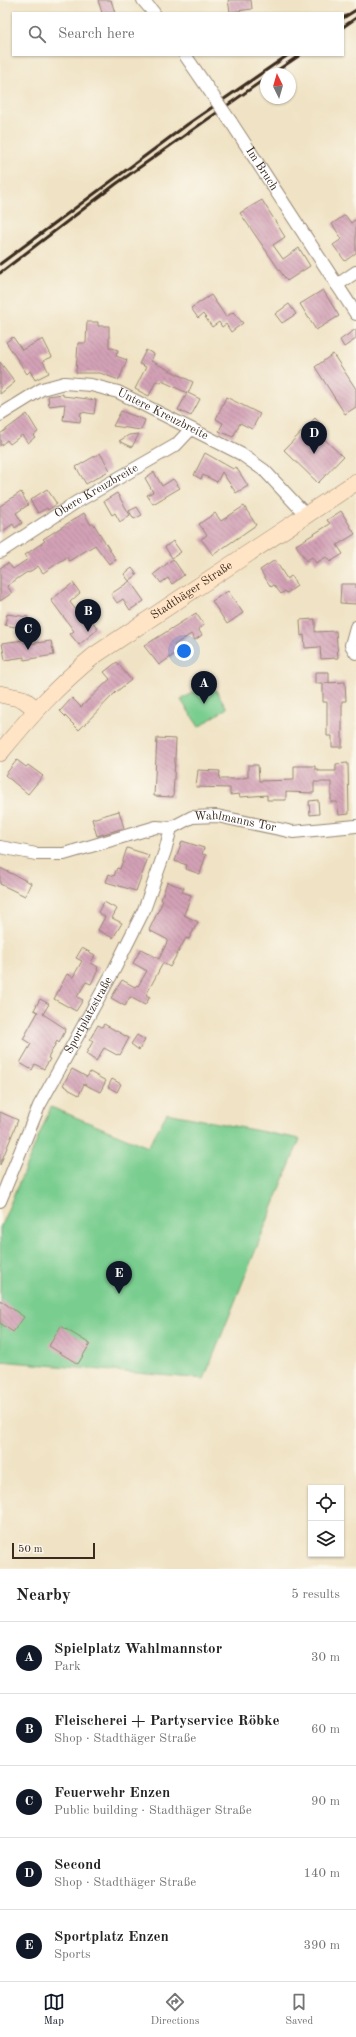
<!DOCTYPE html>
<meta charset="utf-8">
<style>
body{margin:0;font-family:"Old Standard TT",serif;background:#f2f2f2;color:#222}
.controls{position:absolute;right:12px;bottom:12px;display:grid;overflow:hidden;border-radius:0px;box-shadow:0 1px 3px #0004}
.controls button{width:36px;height:36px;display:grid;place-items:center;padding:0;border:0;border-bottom:1px solid #e0e0e0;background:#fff;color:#222;font:20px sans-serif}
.compass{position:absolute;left:260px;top:68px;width:36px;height:36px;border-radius:50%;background:#fff;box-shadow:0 1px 3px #0004;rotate:355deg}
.scale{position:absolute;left:12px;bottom:10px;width:83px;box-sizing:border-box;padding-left:4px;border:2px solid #3b2a1e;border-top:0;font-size:11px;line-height:14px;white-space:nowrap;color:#3b2a1e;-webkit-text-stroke:3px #fbf7ec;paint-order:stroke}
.you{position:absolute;left:184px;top:651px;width:14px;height:14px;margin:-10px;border:3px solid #fff;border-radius:50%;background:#1a73e8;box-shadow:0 0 0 6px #1a73e833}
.badge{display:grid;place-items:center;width:26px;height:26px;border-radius:50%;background:#111827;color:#fff;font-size:13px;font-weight:700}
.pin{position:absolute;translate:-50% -33px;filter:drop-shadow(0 1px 2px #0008)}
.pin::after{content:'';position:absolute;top:21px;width:14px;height:12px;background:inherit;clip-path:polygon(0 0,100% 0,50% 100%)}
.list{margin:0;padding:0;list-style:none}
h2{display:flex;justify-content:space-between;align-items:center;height:52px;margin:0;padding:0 16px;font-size:17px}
h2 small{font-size:13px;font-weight:400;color:#767676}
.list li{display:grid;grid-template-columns:26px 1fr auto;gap:12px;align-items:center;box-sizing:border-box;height:72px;padding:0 16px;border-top:1px solid #e0e0e0}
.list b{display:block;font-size:15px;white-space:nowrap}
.list p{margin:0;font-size:13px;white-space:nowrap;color:#767676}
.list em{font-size:13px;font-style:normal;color:#767676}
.icon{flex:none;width:22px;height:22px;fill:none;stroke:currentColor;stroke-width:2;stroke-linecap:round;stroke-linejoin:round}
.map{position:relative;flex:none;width:356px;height:1569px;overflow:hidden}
.search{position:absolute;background:#fff;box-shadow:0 1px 3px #0004;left:12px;right:12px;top:12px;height:44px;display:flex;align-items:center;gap:10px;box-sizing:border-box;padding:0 14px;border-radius:0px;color:#767676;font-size:15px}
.sheet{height:412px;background:#fff}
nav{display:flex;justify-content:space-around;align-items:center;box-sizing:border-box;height:56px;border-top:1px solid #e0e0e0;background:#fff;font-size:11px;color:#767676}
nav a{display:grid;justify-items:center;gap:2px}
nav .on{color:#111827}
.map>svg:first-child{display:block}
</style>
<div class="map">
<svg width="356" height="1569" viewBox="0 0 356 1569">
<defs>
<pattern id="building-back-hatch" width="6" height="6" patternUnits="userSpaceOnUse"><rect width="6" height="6" fill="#d3a1b6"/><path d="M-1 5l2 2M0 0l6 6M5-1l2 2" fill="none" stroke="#ac8393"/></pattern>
</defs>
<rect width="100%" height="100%" fill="#fbf7ec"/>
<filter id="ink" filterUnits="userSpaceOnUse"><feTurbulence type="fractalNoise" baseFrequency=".025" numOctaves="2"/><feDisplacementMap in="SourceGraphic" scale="8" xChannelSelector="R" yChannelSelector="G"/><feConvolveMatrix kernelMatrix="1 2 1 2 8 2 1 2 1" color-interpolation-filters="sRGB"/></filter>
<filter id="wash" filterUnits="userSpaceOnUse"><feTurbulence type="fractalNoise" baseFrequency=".012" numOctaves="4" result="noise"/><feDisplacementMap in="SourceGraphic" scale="16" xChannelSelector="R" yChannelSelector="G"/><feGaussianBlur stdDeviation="0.9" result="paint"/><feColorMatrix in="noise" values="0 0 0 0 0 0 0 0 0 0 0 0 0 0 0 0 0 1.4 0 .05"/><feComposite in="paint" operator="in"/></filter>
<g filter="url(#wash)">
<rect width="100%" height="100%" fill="#f0e3c5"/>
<g fill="#79cd8f" stroke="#5a7c56">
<polygon points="210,681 227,708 199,727 181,700"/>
<polygon points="51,1107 148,1147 167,1113 300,1139 204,1379 0,1361 0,1228"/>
</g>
<g id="blocks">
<g fill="url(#building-back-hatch)">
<polygon points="98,0 111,0 115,13 102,13"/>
<polygon points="228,0 251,0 252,9 230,12"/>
<polygon points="262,200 285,237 273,245 283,259 299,248 310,266 287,281 240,213"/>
<polygon points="345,215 351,223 356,219 356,253 345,261 333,245 342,239 332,224"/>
<polygon points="323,290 339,316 316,330 300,304"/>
<polygon points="211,295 226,317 233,312 243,323 231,332 226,324 222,327 219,322 212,327 203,314 198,318 191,308"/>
<polygon points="289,304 296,314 282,323 275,314"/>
<polygon points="87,322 98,322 98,326 109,326 109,347 118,350 116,356 127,360 119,380 100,373 76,373 78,343 86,343"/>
<polygon points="356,329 356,339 344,347 340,340"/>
<polygon points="13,337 22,350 43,339 52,357 43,361 49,373 35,380 30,371 27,374 6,342"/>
<polygon points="146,350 154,354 151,361 193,382 188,393 200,399 191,416 178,410 187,393 162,381 161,383 156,381 149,396 135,389 146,367 139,364"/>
<polygon points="333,354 356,389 356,407 345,414 315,367"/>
<polygon points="0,362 15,382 0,394"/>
<polygon points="63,394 63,396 96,400 94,414 81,412 80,422 63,420 65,404 49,406 48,396"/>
<polygon points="226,397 260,414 252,429 240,423 233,437 219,431 223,423 216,419"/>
<polygon points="121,411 145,420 141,430 113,426"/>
<polygon points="27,414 38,432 34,435 35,437 28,443 22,435 10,444 7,440 0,446 0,434"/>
<polygon points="315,418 322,425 316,431 343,457 318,483 284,450"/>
<polygon points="139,434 132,447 119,441 129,435"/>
<polygon points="100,453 110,470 86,484 76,467"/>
<polygon points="205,453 233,469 236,467 248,486 236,493 222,472 217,482 203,475 201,479 194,475"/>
<polygon points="154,472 162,486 173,479 180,488 153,504 147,495 153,492 145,478"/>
<polygon points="47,489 57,504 48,510 47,508 38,513 30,500"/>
<polygon points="21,492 28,505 16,513 22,523 15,528 13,524 0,533 0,506"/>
<polygon points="117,493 130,515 120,522 115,513 112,515 104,501"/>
<polygon points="244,506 256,525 213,555 201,539 207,535 199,524 215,513 221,521"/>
<polygon points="137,507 142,515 134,519 129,511"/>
<polygon points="341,511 355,534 337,545 343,554 330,562 326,557 316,563 312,557 306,561 296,545 330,524 327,520"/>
<polygon points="84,513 91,525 93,523 116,560 109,564 95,545 69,561 67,557 43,573 38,566 28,573 27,572 7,586 12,593 0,601 0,568 8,563 13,569 28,559 25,555 45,541 43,539"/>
<polygon points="173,541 181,552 172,558 165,547"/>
<polygon points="173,559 184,575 172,584 168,578 161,583 154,574"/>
<polygon points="275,560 287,579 291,576 297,586 287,593 285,591 281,594 274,585 271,587 260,570"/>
<polygon points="132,568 137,575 129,581 124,574"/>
<polygon points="130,581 144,601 130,610 123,599 117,603 111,594"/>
<polygon points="73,583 80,593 70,602 81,617 86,613 98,629 79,645 70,634 74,631 51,600"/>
<polygon points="341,584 356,584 356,604 340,603"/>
<polygon points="228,591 243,613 227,624 212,601"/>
<polygon points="196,613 204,625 198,629 202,635 195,640 191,634 174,645 178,652 159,665 144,646"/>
<polygon points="7,614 28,617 26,629 5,625"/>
<polygon points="315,619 315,632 336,631 338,658 321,659 320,647 305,648 304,635 301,636 300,620"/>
<polygon points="24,640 24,643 28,642 28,644 51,641 54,655 24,660 24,657 5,660 2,643"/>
<polygon points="117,662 131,680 116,692 79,730 60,711 72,698 81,707 110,679 104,672"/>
<polygon points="315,672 329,672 329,683 325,683 345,682 346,701 342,701 342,747 332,747 332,736 327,736 327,702 323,702 323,683 315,683"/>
<polygon points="157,738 176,739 173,797 154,796"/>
<polygon points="17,760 26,767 28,765 43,776 28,794 5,775"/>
<polygon points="348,763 349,814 339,815 337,802 331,802 331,782 314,782 314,793 286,792 286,800 267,800 267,795 240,797 239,794 230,795 230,788 196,787 198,770 220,771 219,779 238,779 248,777 248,765 258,765 259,781 294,780 294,766 315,766 315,769 318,769 318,771 336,771 336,764"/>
<polygon points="318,800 319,814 310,815 309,801"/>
<polygon points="119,811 124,828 97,836 92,819"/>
<polygon points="182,841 204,848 202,854 206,855 200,874 186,869 187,865 175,861"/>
<polygon points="127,848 149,855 136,891 106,882 109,874 114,876 117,868 120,869"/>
<polygon points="0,868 31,883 25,896 0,884"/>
<polygon points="167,882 184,888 182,892 191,895 184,915 198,922 189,939 186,938 170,967 163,963 146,995 150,997 145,1005 130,997 125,1006 111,998 122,980 135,987 137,985 138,986 147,971 133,963 141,949 159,959 168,940 149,930 163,901 161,900"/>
<polygon points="104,902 117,909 112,918 122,923 113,938 98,930 105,917 98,912"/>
<polygon points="82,948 95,955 91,963 98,967 97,970 98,970 91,984 86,982 77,997 83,1000 76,1011 54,999 67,974 73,977 82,961 76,958"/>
<polygon points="40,999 49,1004 43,1014 66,1029 59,1043 57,1041 48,1058 50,1059 44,1069 35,1064 32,1070 20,1063 31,1044 23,1039 38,1012 34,1010"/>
<polygon points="104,1024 129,1038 120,1055 118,1054 117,1055 104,1048 96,1061 86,1054 93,1041 90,1039 98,1025 102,1027"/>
<polygon points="137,1035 145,1040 139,1050 131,1044"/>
<polygon points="72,1069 87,1077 90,1072 106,1081 100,1092 84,1084 79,1095 68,1089 68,1088 63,1085"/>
<polygon points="112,1079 121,1084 117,1092 108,1087"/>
<polygon points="0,1112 18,1120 0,1165"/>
<polygon points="0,1300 24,1317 13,1332 0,1323"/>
<polygon points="61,1326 90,1344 78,1364 49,1346"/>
</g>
</g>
</g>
<g filter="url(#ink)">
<use href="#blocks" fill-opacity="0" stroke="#968672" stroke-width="1"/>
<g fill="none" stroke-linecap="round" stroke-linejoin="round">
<defs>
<g id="street">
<polyline points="143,0 154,13"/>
<polyline points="185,55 209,90"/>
<path id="s1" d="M 231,122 L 356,314"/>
<polyline points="337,285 356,272"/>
<path id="s2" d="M 0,415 L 42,389 L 64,383 L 91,385 L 118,392 L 241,454 L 265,471 L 306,515"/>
<path id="s3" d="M 0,552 L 75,503 L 176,445 L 191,429"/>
<polyline points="356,627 351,645 356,653"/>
<path id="s4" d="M 0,847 L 36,854 L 64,854 L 156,827 L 171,828 L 192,817 L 217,816 L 293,832 L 356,826"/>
<path id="s5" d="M 0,1201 L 39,1106 L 114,970 L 144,910 L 165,851 L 171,828"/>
</g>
<g id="secondary">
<polyline points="0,694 23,699 36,709"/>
<path id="s6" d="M 0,753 C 31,715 57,686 95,655 L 356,482"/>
</g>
</defs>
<use href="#street" stroke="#968672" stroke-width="14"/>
<use href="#secondary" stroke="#968672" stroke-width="18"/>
<use href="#street" stroke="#fff" stroke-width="12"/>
<use href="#secondary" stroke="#ffe4c6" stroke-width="17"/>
<g stroke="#3b2a1e" stroke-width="3">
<polyline points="343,18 356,10"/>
<polyline points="343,27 356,18"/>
<polyline points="272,74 300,55"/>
<polyline points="0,264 188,124 288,55"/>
<polyline points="0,273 116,184 266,78"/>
</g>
<defs>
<polyline id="street-bridge" points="209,90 231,122"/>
</defs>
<use href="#street-bridge" stroke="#968672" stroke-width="14" stroke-linecap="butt"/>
<use href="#street-bridge" stroke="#fff" stroke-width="12"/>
</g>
</g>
<g text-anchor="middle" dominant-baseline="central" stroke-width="3.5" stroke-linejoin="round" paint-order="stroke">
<g font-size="12" fill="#3b2a1e" stroke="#fbf7ec">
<text stroke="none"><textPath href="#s1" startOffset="56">Im Bruch</textPath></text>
<text stroke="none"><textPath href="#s2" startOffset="177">Untere Kreuzbreite</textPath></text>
<text stroke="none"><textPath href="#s3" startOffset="114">Obere Kreuzbreite</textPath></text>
<text stroke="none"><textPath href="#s6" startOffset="253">Stadthäger Straße</textPath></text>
<text stroke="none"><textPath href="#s4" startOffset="243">Wahlmanns Tor</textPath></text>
<text stroke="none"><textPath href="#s5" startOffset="206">Sportplatzstraße</textPath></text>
</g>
</g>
</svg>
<div class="controls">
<button><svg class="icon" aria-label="locate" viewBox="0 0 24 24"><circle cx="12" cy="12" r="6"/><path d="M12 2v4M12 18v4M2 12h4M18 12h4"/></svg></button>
<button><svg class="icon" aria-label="layers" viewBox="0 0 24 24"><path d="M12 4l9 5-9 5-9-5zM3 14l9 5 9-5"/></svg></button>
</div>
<svg class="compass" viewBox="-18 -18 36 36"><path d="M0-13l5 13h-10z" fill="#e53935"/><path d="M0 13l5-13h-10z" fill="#767676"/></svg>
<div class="scale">50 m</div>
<div class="you"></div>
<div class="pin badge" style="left:204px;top:704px">A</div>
<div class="pin badge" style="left:88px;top:632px">B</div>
<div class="pin badge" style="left:28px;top:650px">C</div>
<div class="pin badge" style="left:314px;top:454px">D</div>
<div class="pin badge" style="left:119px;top:1294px">E</div>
<div class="search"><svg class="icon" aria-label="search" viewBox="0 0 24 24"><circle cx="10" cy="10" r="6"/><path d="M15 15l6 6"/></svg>Search here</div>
</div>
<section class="sheet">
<h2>Nearby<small>5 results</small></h2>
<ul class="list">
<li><span class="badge">A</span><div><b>Spielplatz Wahlmannstor</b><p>Park</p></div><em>30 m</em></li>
<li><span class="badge">B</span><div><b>Fleischerei + Partyservice Röbke</b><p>Shop · Stadthäger Straße</p></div><em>60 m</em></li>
<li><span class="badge">C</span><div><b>Feuerwehr Enzen</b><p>Public building · Stadthäger Straße</p></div><em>90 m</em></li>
<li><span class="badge">D</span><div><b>Second</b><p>Shop · Stadthäger Straße</p></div><em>140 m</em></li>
<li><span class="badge">E</span><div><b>Sportplatz Enzen</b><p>Sports</p></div><em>390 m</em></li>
</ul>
</section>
<nav>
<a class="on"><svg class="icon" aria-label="map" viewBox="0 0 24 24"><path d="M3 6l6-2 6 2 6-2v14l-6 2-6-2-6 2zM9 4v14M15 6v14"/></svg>Map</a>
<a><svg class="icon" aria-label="directions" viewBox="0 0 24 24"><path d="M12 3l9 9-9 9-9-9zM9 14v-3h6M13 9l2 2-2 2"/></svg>Directions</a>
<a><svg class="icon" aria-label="saved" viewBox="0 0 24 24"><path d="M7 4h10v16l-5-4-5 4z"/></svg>Saved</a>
</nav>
